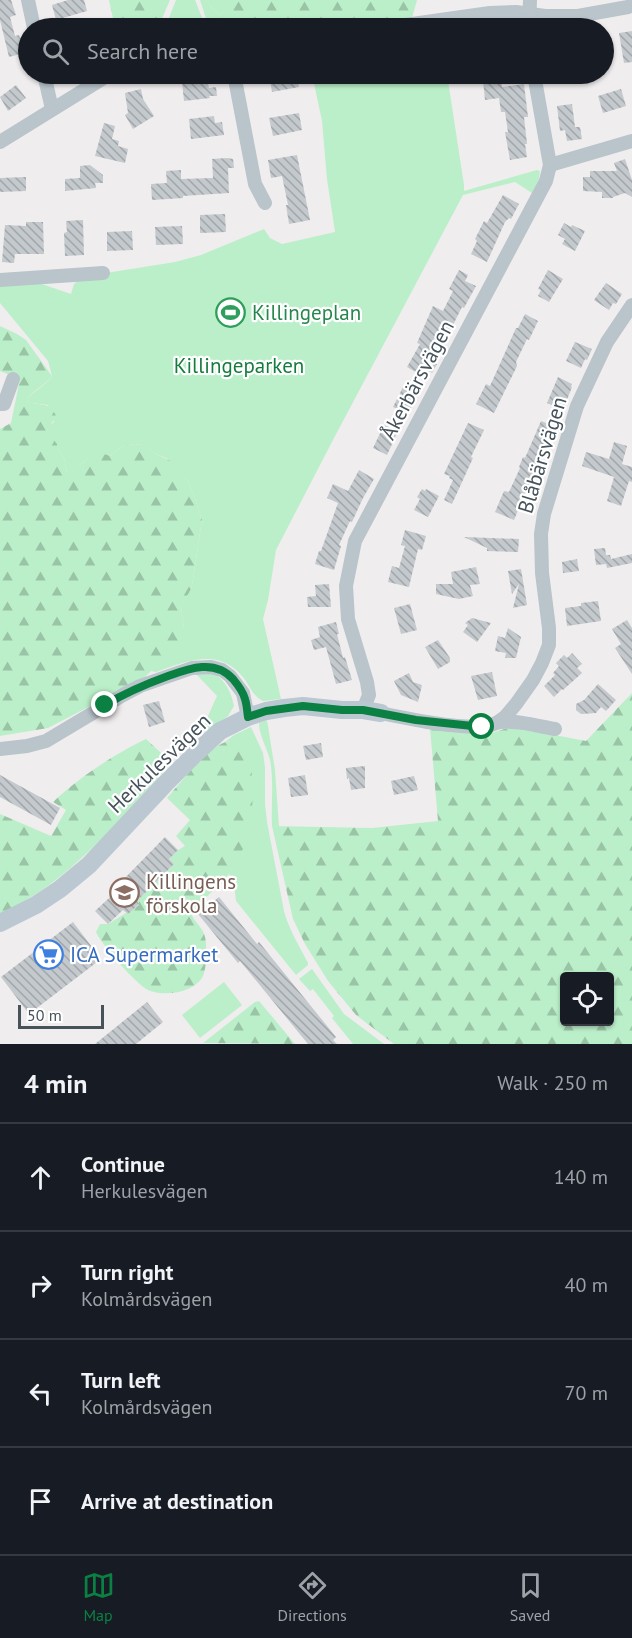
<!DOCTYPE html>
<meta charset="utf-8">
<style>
body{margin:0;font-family:"PT Sans",sans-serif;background:#20242c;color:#f1f3f6}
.controls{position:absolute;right:18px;bottom:18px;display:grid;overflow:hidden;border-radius:6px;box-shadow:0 2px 4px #0004}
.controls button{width:54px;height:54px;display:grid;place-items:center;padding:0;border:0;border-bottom:2px solid #363941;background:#171b24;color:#f1f3f6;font:30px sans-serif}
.scale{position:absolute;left:18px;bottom:15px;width:86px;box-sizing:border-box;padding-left:6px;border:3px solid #46535b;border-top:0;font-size:16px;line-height:21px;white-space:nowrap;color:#46535b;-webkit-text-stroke:4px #fff;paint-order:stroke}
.stop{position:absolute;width:18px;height:18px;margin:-14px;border:4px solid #0b8043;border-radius:50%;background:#fff}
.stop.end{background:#0b8043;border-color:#fff;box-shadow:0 2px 6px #0008}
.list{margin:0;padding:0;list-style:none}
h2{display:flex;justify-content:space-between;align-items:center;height:78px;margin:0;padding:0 24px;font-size:26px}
h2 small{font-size:20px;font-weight:400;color:#9ea1a6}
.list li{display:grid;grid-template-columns:39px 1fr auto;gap:18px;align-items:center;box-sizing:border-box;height:108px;padding:0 24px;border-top:2px solid #363941}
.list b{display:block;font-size:22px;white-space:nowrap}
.list p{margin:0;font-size:20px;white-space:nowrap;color:#9ea1a6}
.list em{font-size:20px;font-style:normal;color:#9ea1a6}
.icon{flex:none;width:33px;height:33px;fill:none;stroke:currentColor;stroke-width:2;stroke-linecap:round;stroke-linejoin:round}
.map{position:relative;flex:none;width:632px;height:1044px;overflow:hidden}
.search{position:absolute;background:#171b24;box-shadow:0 2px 4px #0004;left:18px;right:18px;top:18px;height:66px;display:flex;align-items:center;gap:15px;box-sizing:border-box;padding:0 21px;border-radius:33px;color:#9ea1a6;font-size:22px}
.sheet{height:510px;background:#171b24}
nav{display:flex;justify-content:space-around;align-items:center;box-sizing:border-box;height:84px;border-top:2px solid #363941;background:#171b24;font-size:16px;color:#9ea1a6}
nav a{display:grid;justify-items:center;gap:3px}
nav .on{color:#0b8043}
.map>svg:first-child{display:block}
</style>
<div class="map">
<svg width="632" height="1044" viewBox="0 0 632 1044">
<defs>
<pattern id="forest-firs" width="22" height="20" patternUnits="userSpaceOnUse" patternTransform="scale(1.5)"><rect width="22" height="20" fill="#bbefc9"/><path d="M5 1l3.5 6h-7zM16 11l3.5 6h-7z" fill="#9ac4a6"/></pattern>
<pattern id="building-back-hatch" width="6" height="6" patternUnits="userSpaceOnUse" patternTransform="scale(1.5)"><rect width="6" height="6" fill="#c4c9cd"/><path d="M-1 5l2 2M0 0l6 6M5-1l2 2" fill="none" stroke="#a1a6a9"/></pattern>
</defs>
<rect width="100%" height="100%" fill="#f0edee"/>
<g fill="#bbefc9">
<polygon points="176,0 195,0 206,28 165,28"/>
<polygon points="200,0 206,0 211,7 234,28 209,28"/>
<path d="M 312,74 L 447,74 L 464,185 L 464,191 L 537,170 L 540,171 L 539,179 L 532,193 L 515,182 L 463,195 L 334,438 L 276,550 L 268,600 L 263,619 L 281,699 L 263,701 C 252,696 250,685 242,676 C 217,647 186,662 156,672 L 151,671 L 184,627 C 182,616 179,609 185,598 C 188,593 191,591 192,585 L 202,520 L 194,495 L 187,479 L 168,459 L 154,453 L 142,445 L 135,444 L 121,447 L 110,456 L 102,454 L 87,459 L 70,474 L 67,473 L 64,458 L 57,449 L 57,444 L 47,434 L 47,431 L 49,426 L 54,422 L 48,405 L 31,403 L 27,400 C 33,390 45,387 52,376 L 48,361 L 0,303 L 0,283 L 36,282 L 71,294 L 74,284 L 80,278 L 106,273 L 175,262 L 201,255 L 264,229 L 270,238 L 282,244 L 335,232 L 327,179 L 322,121 Z"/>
<path d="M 195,673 L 216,674 C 227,684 231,692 234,706 L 228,716 L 199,736 L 217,696 Z"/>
<path d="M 267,720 L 275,770 L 279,827 L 272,826 C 271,805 274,781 270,760 C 267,748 260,737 259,725 L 259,723 Z"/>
<path d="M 251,727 L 263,753 L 265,767 L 265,804 L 267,822 L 284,911 C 289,930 299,945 308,963 L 308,965 L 296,975 L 236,901 L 234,884 L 229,874 L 238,859 L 252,789 L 249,761 L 229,741 L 225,742 L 234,735 Z"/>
<polygon points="312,969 344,1014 384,1044 353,1044 332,1018 334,1016 313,989 310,991 299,979"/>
<polygon points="224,982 242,1005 200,1038 182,1015"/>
</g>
<g fill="url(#forest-firs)" fill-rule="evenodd">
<polygon points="109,0 170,0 158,28 115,28"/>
<polygon points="206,0 417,0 412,18 335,28 234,28 211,7"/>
<path d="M 0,326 L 17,334 L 26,340 L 52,376 C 44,387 33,389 27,400 C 38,409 49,398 56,416 L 47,431 L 57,444 L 57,449 L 64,458 L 67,473 L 70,473 L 85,461 L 89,455 L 93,452 L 99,452 L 110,456 L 121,447 L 135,444 L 143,445 L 154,453 L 173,462 L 187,479 L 194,495 L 202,520 L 192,585 C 191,592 185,597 183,603 C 179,612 184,624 185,634 L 180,642 L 144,678 L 48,728 L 0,736 L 0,429 L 11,423 L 20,379 L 0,371 Z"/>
<path d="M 632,693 L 632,1044 L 394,1044 L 356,1015 L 328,981 L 305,944 L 293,919 L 272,826 L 372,828 L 438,821 L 430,728 L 486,735 L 507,728 L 544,733 L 586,741 ZM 564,976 L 610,976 L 610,1022 L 564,1022 Z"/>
<path d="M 146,739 L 172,763 C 120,818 71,882 0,914 L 0,814 L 51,836 L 66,810 L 53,802 C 77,779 116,753 146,739 Z"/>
<path d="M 229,741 C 235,743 241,746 245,751 C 256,766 253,815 249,833 C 246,844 236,865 229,874 C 218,887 204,899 192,910 L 191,913 C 194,922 203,927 205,937 C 207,945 207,971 202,978 C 192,993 164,997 148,990 C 136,984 101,944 96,932 L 100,924 L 108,924 L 139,905 L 137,901 L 174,864 L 169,859 L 178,850 L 185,846 L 176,836 L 190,820 L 167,798 C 180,783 211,744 229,741 Z"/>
<polygon points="259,1001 295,1044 203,1043 255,1002"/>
</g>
<g fill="url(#building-back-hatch)">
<polygon points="0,0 11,0 16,15 10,17 15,36 19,35 24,53 9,57 0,20"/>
<polygon points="68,0 84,0 87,11 56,20 52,5"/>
<polygon points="632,31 632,62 624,63 619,33"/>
<polygon points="276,74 291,74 292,76 297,75 299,87 272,92 270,80 277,79"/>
<polygon points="501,78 502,87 524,84 528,117 524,117 527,144 525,144 527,157 510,160 505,132 508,132 505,112 501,112 499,98 485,100 483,80"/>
<polygon points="207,79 209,88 216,87 217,96 209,96 210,98 184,101 182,82"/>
<polygon points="16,85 26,98 8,111 0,97"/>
<polygon points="141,89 143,99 154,116 133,129 125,115 128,113 125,93"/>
<polygon points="621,89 626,106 603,113 598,96"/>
<polygon points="572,104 575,127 580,127 582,139 567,141 565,130 560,131 557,106"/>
<polygon points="299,113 302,130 273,136 269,118"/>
<polygon points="214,116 215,123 222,122 224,135 191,139 189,119"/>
<polygon points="104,123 115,126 112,139 119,141 118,146 128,149 125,163 95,156"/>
<polygon points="297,155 310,220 289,224 286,205 288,205 282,176 271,178 268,160"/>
<polygon points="227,158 233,159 234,168 228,168 229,193 183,196 183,198 152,200 151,184 167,183 166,171 181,170 181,179 213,178 212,159"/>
<polygon points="625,159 632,180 632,197 625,193 613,197 613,198 602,198 602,192 583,191 583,177 590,177 590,171 617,171 614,163"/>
<polygon points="90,165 103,175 103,183 95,183 96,188 65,191 65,179 80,178 80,166"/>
<polygon points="26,177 26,191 0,192 0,178"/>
<polygon points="503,195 519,204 511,219 509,218 505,222 487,262 471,254 477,241 475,239 484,221 487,223"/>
<polygon points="225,214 226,232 200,233 200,215"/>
<polygon points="83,220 84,255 65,256 64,233 67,232 66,221"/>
<polygon points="26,222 43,222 44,254 15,254 14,263 2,262 5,225 26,226"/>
<polygon points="564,223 571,227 572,225 585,231 575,251 562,244 565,239 558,235"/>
<polygon points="182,226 183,244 156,245 155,227"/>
<polygon points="132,231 133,250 107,251 107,232"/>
<polygon points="459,270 468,275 465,281 476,286 464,308 462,307 446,339 438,335 430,351 438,356 434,363 437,364 432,373 430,371 426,378 407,367 420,344 417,343 433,306 443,311 453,291 449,289"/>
<polygon points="548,270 563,279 549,302 538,296 541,290 538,289"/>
<polygon points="606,283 622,294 616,304 613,303 609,310 594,300"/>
<polygon points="525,314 538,321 529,340 527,339 516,362 517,366 494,413 476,404 486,384 490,386 516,328 518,328"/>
<polygon points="575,342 592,349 587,360 585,359 581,368 566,361"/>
<polygon points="558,377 572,384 571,387 572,387 563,410 547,403"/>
<polygon points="403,387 418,394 408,414 393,407"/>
<polygon points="541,421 556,427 536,473 537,474 531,488 528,486 514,520 495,512 504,491 509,492 520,468 519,467 523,457 525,458"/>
<polygon points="468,423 484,430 471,457 473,458 452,504 444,500 453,480 449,478 450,476 444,474"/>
<polygon points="384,425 398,431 387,455 373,448"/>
<polygon points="614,442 627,446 622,464 632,467 632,482 629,481 621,506 607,501 614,477 582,466 586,452 609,459"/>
<polygon points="359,470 374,479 363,498 352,522 350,521 339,545 341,546 334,570 315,564 319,551 321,551 338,503 327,498 333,484 348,491"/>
<polygon points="422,489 425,491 426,489 439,496 428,517 414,510 420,499 417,497"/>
<polygon points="405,530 426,536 422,550 418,549 409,587 388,582 392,566 399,568 405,546 401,545"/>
<polygon points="464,537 519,539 518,552 487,551 487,548"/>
<polygon points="605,548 606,555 610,555 611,559 632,554 632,563 607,568 606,564 596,565 594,549"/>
<polygon points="577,559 579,571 563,573 562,562"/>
<polygon points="476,567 480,584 470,585 473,596 459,599 436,594 436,584 453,584 451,572"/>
<polygon points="521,569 527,605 513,608 519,584 512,594 508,571"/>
<polygon points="329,584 331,607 308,607 307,597 316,596 315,585"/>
<polygon points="598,601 601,621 567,626 565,608 581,606 581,603"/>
<polygon points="410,604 417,630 401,634 394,608"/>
<polygon points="472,618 491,623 477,642 463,632 468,625 465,623"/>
<polygon points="627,620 632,628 632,674 615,648 621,644 612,629"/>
<polygon points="336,622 339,634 337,634 343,658 345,657 352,680 336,684 326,647 314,650 311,640 320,637 318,627"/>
<polygon points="508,628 521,637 516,658 505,658 506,653 495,651 498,636 505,638"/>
<polygon points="438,640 450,658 450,662 438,669 425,647"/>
<polygon points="572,653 582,664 577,668 582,673 563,690 562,689 554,697 544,686 555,675 553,673 559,666 556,663 564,655 567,658"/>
<polygon points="492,672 497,696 478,700 471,676"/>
<polygon points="409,673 413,682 422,685 418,702 401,695 394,681"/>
<polygon points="598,684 616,700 606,711 601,707 596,713 581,714 576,710 576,704 584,700"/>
<polygon points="159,701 165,722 149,727 143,705"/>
<polygon points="321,743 323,757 306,760 303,746"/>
<polygon points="365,766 365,788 351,790 349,778 347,779 346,768"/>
<polygon points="0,775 60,808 51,825 0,797"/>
<polygon points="305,775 308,795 291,797 288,778"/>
<polygon points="414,776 418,790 394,795 391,781"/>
<polygon points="165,837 178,850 169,859 174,864 137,901 139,904 128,914 123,910 108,924 95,911 121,887 120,883"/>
<polygon points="219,897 257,944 259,942 336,1037 333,1040 337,1044 308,1044 240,961 238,963 198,914"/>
<polygon points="73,922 101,959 29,1014 1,977"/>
<polygon points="147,1002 163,1022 136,1044 95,1044"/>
</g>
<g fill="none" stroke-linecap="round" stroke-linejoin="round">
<g stroke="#b9c4cb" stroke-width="14">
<polyline points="28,0 34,28"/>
<polyline points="384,28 490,13 516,12 545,16 578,16 628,7 632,5"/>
<polyline points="529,28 530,0"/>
<polyline points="44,74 52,109"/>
<polyline points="234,74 255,184 265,203"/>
<polyline points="0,142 110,74"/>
<polyline points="550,165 632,141"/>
<polyline points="0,280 103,273"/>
<polyline points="0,404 4,404 13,379"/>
<polyline points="363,710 369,695 367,682 348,619 346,586 355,541 546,181 550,165 534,74"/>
<path d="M 381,713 C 414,720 448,727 482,727 C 489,727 494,723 500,722 C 517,720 538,726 555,729"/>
<polyline points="498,722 505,717 516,704 533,680 542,663 549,645 549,628 542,573 541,534 544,514 577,406 607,342 632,305"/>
<polyline points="0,749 27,746 46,741 123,695 140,686 192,668 211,667 222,670 230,676 243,693 248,717"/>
</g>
<polyline stroke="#bbc8d2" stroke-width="18" points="0,923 36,905 60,889 89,865 165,784 196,753 220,731 248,717 266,711 284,708 303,706 342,710 363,710 381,713"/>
</g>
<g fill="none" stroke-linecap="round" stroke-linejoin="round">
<path stroke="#0b8043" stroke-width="8" d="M 105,705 C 125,693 146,684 168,676 C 190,668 215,659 233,679 C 238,685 243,691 245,699 C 247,705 247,711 248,717 L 266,711 L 303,706 L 342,710 L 363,710 L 416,720 L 482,727"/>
</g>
<defs>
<symbol id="stadium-ring" viewBox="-11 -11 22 22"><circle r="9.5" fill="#fff" stroke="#2e9e5b" stroke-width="1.5"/><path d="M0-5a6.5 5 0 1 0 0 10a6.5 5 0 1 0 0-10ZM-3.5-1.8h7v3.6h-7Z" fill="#2e9e5b"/></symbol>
<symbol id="school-ring" viewBox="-11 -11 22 22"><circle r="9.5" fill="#fff" stroke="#8d6e63" stroke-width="1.5"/><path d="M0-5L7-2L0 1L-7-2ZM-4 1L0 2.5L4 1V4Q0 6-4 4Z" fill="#8d6e63"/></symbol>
<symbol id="supermarket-ring" viewBox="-11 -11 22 22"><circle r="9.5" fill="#fff" stroke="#3f7fe0" stroke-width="1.5"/><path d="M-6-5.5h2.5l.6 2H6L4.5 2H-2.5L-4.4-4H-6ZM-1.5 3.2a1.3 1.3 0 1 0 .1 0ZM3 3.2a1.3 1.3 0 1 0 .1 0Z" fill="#3f7fe0"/></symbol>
</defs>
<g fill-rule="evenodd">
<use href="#stadium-ring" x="214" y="296" width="33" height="33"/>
<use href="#school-ring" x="108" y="876" width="33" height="33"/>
<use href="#supermarket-ring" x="32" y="938" width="33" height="33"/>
</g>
<g text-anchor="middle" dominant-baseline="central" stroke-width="4.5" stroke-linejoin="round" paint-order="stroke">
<g font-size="21" fill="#27864d" stroke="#fff" text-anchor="start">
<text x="252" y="312">Killingeplan</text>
</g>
<g font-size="21" fill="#167c3e" stroke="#fff">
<text x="239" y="365">Killingeparken</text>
</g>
<g font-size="21" fill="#46535b" stroke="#fff">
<text transform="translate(417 380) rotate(-62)">Åkerbärsvägen</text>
<text transform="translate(542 455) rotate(-73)">Blåbärsvägen</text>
<text transform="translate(159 763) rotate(-44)">Herkulesvägen</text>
</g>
<g font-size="21" fill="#785e54" stroke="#fff" text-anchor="start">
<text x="146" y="881">Killingens<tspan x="146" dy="24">förskola</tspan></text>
</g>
<g font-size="21" fill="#366cbe" stroke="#fff" text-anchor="start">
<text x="70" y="954">ICA Supermarket</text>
</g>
</g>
</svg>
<div class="controls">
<button><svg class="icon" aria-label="locate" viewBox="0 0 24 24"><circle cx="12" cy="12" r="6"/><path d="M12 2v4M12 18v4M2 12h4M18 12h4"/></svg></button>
</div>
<div class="scale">50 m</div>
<div class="stop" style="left:482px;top:727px"></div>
<div class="stop end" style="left:105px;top:705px"></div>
<div class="search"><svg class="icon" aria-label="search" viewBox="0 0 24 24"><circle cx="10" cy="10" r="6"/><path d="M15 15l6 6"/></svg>Search here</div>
</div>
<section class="sheet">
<h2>4 min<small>Walk · 250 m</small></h2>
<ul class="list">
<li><svg class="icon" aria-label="ahead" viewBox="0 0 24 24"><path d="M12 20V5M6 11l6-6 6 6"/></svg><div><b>Continue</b><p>Herkulesvägen</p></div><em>140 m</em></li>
<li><svg class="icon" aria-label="right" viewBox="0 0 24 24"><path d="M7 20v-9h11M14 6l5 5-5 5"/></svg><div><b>Turn right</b><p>Kolmårdsvägen</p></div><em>40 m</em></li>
<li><svg class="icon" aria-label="left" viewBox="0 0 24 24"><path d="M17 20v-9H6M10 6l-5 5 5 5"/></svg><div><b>Turn left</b><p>Kolmårdsvägen</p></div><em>70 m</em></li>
<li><svg class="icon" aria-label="arrive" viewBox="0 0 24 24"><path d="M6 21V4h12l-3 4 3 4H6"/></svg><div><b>Arrive at destination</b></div></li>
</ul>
</section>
<nav>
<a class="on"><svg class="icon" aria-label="map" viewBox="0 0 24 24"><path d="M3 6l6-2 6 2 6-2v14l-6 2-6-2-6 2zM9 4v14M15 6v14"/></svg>Map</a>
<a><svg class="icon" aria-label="directions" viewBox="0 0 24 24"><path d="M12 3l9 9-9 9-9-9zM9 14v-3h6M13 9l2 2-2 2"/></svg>Directions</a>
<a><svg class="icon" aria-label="saved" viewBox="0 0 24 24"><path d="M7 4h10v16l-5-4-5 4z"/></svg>Saved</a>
</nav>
